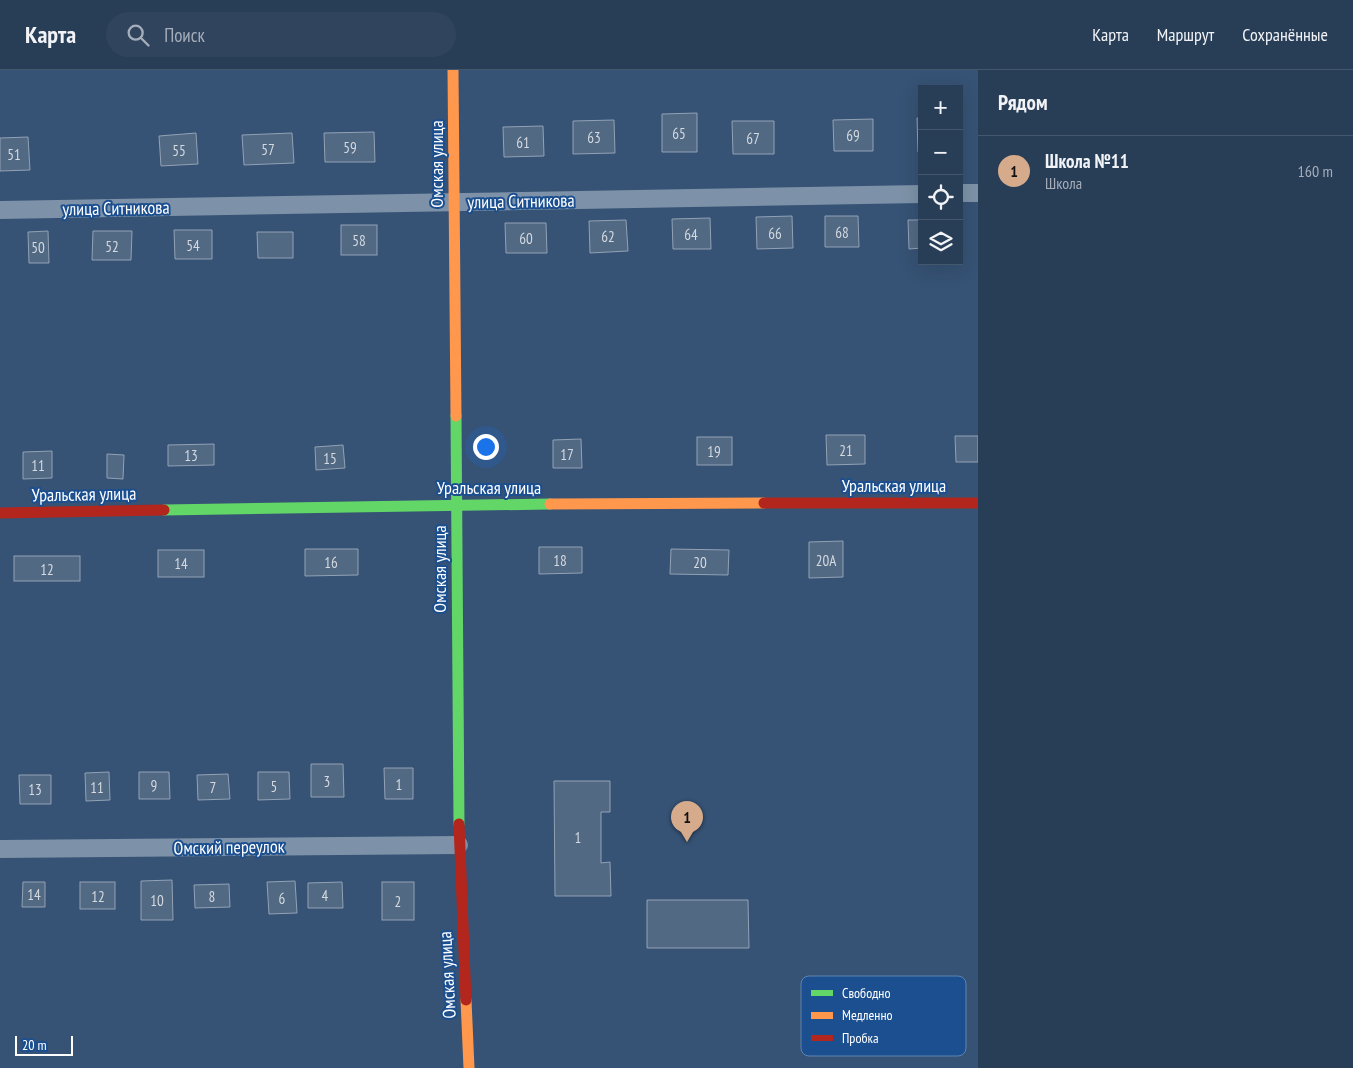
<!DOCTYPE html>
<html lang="ru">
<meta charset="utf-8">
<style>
body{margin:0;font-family:"PT Sans Narrow",sans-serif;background:#30455d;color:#f1f3f6}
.controls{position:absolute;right:15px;top:15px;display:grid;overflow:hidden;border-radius:0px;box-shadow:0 5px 20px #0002}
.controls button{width:45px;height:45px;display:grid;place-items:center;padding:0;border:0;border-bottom:1px solid #44576d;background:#283e57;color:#f1f3f6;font:25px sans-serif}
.scale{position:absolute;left:15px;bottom:12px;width:58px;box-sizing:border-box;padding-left:5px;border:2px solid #fff;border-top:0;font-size:14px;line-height:18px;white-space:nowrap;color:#fff;-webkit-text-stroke:4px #1b4f8f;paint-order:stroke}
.you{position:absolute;left:485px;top:376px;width:18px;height:18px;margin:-12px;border:4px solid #fff;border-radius:50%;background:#1a73e8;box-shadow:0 0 0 8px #1a73e833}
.badge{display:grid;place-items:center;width:32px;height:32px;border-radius:50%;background:#d6ab8b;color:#111;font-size:16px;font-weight:700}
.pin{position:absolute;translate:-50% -41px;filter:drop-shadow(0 1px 2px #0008)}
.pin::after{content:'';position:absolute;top:26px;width:18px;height:15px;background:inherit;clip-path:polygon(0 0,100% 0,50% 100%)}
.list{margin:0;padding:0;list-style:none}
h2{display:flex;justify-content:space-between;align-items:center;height:65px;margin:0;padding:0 20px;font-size:21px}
h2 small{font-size:16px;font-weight:400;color:#a5aeba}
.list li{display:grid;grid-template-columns:32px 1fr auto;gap:15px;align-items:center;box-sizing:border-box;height:70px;padding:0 20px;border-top:1px solid #44576d}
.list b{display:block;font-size:19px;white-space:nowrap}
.list p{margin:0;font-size:16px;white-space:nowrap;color:#a5aeba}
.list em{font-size:16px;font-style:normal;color:#a5aeba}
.icon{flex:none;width:28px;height:28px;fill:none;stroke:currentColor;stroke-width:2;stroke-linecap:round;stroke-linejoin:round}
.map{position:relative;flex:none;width:978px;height:998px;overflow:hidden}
header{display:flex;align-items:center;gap:30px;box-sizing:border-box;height:70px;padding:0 25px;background:#283e57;border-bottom:1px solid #44576d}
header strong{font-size:24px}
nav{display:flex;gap:28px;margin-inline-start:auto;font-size:18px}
.search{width:350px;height:45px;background:#30455d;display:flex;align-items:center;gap:12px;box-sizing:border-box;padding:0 18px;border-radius:28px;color:#a5aeba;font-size:19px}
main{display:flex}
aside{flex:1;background:#283e57}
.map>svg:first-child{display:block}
</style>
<header>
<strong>Карта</strong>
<div class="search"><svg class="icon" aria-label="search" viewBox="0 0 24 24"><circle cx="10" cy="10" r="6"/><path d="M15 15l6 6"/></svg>Поиск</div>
<nav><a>Карта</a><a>Маршрут</a><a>Сохранённые</a></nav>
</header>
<main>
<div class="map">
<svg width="978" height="998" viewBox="0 0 978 998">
<rect width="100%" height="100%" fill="#365274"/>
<g fill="#526984" stroke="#92a2b6">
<polygon points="697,43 697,82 662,82 662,44"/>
<polygon points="917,48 922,48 922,82 918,82"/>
<polygon points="873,49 873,81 834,81 833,50"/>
<polygon points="614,50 615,83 573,84 573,51"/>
<polygon points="732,51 774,51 774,84 733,84"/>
<polygon points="543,56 544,86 504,87 503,57"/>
<polygon points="374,62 375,92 325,92 324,63"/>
<polygon points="196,63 198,94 161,96 159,66"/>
<polygon points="292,63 294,93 244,95 242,65"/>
<polygon points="28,67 30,100 0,101 0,68"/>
<polygon points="792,146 793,178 757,179 756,147"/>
<polygon points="825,146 858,146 859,177 825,177"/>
<polygon points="710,148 711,179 673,179 672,149"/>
<polygon points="626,150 628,181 590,183 589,151"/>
<polygon points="908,150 922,150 922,178 909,179"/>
<polygon points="505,153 546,153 547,183 506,183"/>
<rect x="341" y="155" width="36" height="30"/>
<polygon points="174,160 212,160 212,189 175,189"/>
<polygon points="48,161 49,193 29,193 28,162"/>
<polygon points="93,161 132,161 131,190 92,190"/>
<polygon points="257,162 293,162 293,188 258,188"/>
<polygon points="826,365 865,365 865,394 827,395"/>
<polygon points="955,366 978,366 978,392 956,392"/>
<rect x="697" y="367" width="35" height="28"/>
<polygon points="581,369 582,398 553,398 553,370"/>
<polygon points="214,374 214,395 168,396 168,375"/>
<polygon points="343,375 345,398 316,400 315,377"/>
<polygon points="52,381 52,408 23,409 23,382"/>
<polygon points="107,384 124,385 123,409 107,408"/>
<polygon points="843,471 843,507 809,508 809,472"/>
<polygon points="539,477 582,477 582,503 539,504"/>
<polygon points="305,479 358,479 358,505 305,506"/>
<polygon points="671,479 729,480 728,505 670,504"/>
<rect x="158" y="480" width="46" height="27"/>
<rect x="14" y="486" width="66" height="25"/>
<polygon points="311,694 343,694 344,727 311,727"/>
<polygon points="384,698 413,698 413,729 385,729"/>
<polygon points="109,702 110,730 86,731 85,703"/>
<polygon points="139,702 169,702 170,729 139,729"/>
<polygon points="258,702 289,702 290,729 258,730"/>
<polygon points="228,704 230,729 198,730 197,705"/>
<polygon points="19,705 51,705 51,734 20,734"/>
<polygon points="554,711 610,711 610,742 601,742 601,793 610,792 611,826 555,826"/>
<polygon points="172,810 173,850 141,850 141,811"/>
<polygon points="295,811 297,843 269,844 267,812"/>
<polygon points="23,812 45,812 45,837 22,837"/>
<rect x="80" y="812" width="35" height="27"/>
<polygon points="342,812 343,838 308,838 308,813"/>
<rect x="382" y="812" width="32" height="38"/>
<polygon points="229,814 230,837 195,838 194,815"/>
<polygon points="647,830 748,830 749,878 647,878"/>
</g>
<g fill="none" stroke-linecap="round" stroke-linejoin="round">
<g stroke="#7d92a8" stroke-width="18">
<polyline points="959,123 978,123"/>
<polyline points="0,140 922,124"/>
<polyline points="0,779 459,775"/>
</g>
<g stroke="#63d668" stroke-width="11">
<polyline points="456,346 459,754"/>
<polyline points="164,440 550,434"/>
</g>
<g stroke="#ff974d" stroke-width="11">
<polyline points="453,0 456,346"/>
<polyline points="550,434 764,433"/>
<polyline points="466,930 469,998"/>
</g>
<g stroke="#b3261e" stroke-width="11">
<polyline points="764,433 978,433"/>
<polyline points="0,443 164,440"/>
<polyline points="459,754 466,930"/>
</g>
</g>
<g text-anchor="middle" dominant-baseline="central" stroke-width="4" stroke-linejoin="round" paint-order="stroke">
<g font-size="15" fill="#d4dae0">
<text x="679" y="63">65</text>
<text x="853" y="65">69</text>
<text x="594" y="67">63</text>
<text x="753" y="68">67</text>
<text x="523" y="72">61</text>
<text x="350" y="77">59</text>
<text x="268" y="79">57</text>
<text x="179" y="80">55</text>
<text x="14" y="84">51</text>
<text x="842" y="162">68</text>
<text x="775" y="163">66</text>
<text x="691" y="164">64</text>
<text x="608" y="166">62</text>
<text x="526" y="168">60</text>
<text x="359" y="170">58</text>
<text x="193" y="175">54</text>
<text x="112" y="176">52</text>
<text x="38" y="177">50</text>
<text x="846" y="380">21</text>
<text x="714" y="381">19</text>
<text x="567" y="384">17</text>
<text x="191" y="385">13</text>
<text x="330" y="388">15</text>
<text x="38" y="395">11</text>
<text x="560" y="490">18</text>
<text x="826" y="490">20А</text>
<text x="331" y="492">16</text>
<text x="700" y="492">20</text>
<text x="181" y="493">14</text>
<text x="47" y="499">12</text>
<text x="327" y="711">3</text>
<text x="399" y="714">1</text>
<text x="154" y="715">9</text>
<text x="274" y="716">5</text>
<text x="97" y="717">11</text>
<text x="213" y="717">7</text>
<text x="35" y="719">13</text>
<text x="578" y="767">1</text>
<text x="34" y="824">14</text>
<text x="325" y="825">4</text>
<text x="98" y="826">12</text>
<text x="212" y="826">8</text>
<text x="282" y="828">6</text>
<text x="157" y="830">10</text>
<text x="398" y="831">2</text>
</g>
<g font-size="18" fill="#fff" stroke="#1b4f8f">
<text transform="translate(436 94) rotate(-90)">Омская улица</text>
<text transform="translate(521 131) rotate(-1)">улица Ситникова</text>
<text transform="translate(116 138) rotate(-1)">улица Ситникова</text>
<text x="894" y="415">Уральская улица</text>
<text x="489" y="417">Уральская улица</text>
<text transform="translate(84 424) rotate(-1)">Уральская улица</text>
<text transform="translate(439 499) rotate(-90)">Омская улица</text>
<text transform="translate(229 777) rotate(-1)">Омский переулок</text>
<text transform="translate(447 905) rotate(-93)">Омская улица</text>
</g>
</g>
<rect x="801" y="906" width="165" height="80" rx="8" fill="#1b4f8f" stroke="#5f84b1" stroke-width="1"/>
<rect x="811" y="920" width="22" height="6" fill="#63d668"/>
<rect x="811" y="942" width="22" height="7" fill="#ff974d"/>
<rect x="811" y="965" width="22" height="6" fill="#b3261e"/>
<g font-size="14" fill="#fff">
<text x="842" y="928">Свободно</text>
<text x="842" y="950">Медленно</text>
<text x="842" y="973">Пробка</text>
</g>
</svg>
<div class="controls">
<button>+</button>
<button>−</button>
<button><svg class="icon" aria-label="locate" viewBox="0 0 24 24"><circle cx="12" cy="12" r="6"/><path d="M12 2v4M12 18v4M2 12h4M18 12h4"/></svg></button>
<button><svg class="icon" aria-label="layers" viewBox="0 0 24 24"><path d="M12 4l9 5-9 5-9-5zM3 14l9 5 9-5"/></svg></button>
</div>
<div class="scale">20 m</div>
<div class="you"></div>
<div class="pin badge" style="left:687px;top:772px">1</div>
</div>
<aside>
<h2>Рядом<small></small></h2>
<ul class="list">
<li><span class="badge">1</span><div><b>Школа №11</b><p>Школа</p></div><em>160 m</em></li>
</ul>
</aside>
</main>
